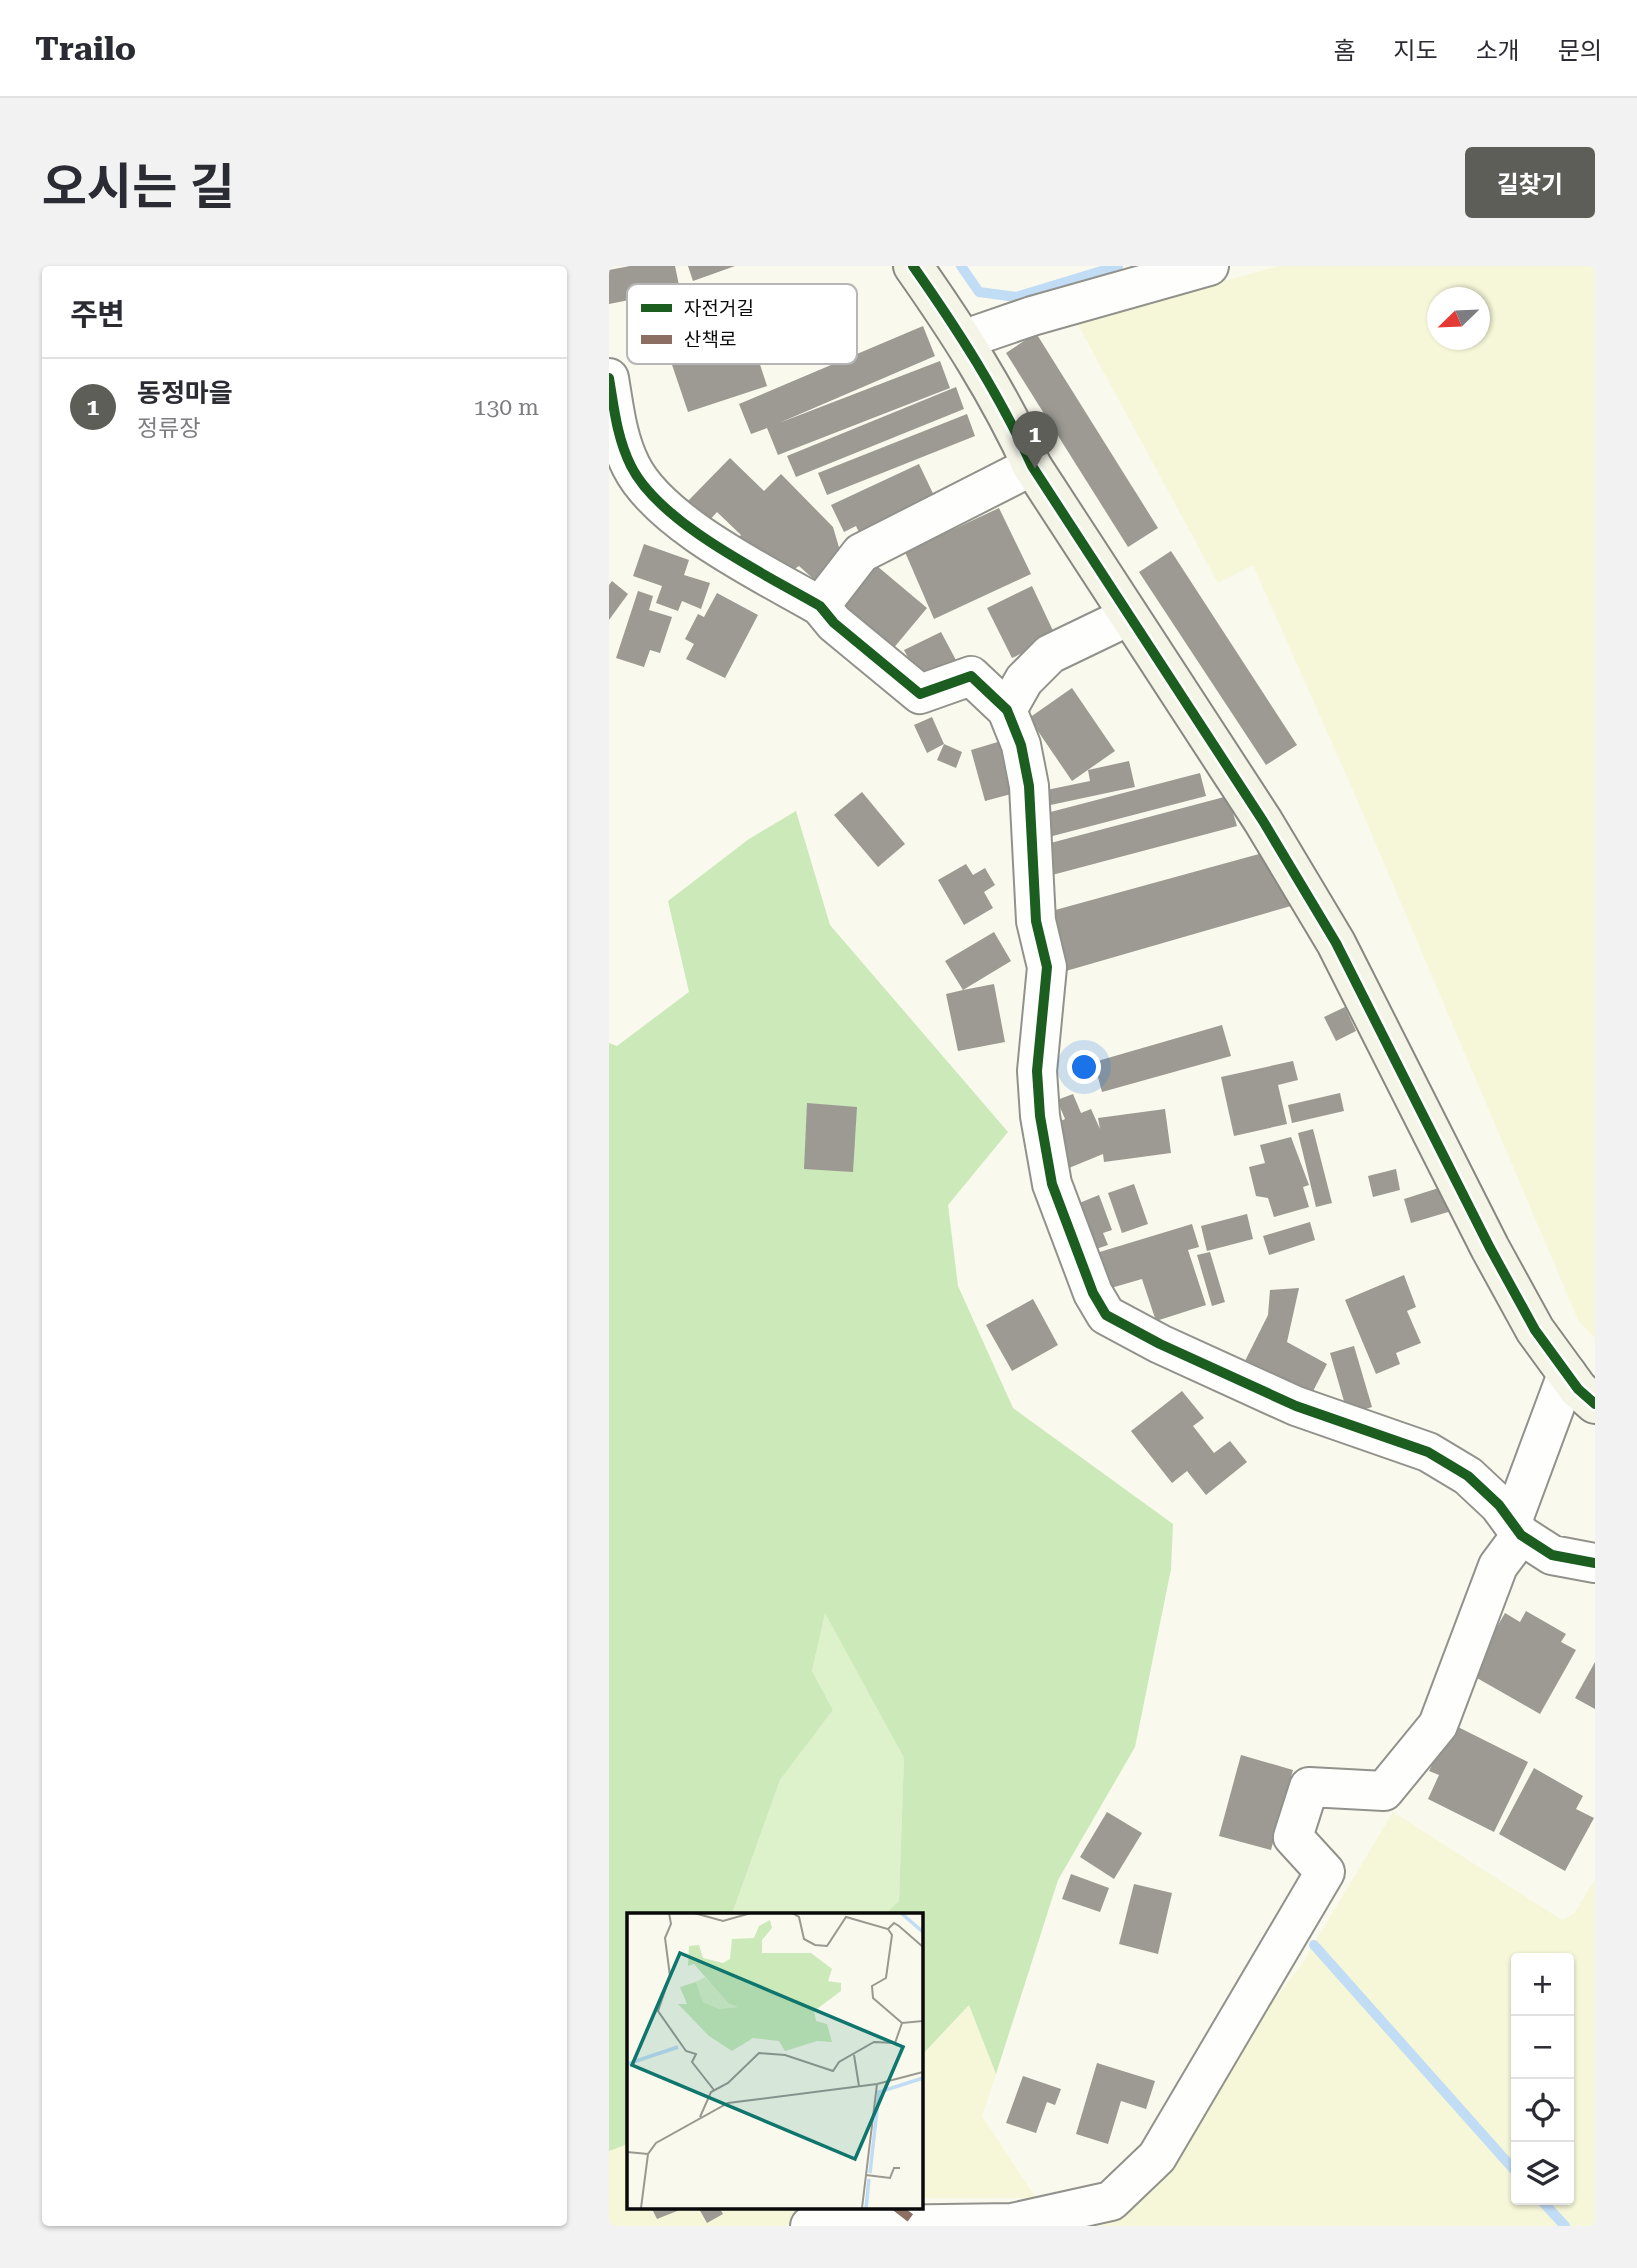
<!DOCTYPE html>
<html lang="ko">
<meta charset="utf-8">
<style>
body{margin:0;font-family:"Roboto Serif","Noto Sans KR",serif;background:#f2f2f3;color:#2b2b33}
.controls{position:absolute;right:21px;bottom:21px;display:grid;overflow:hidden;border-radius:7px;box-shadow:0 2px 5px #0004}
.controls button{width:63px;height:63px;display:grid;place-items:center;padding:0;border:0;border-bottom:2px solid #e1e1e2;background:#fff;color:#2b2b33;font:35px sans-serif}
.compass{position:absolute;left:818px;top:21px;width:63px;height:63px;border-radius:50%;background:#fff;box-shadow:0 2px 5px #0004;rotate:247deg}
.you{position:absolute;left:476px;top:802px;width:24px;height:24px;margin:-18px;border:5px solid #fff;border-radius:50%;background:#1a73e8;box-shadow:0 0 0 10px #1a73e833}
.badge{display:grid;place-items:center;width:46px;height:46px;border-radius:50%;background:#5e5e59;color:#fff;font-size:23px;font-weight:700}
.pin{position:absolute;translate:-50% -58px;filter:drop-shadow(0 2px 4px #0008)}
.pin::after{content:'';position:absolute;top:37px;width:24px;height:21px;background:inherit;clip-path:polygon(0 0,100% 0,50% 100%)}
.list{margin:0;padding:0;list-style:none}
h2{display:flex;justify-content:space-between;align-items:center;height:91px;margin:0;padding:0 28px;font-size:30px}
h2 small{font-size:23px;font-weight:400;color:#7c7c81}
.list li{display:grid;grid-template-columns:46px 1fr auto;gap:21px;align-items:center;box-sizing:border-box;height:98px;padding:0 28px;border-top:2px solid #e1e1e2}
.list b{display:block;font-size:26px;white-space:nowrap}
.list p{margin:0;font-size:23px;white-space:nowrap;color:#7c7c81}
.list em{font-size:23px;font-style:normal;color:#7c7c81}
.icon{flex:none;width:38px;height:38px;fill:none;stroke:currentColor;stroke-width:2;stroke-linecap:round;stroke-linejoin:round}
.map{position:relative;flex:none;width:986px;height:1960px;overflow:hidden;border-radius:7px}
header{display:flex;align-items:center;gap:42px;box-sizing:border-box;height:98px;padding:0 35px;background:#fff;border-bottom:2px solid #e1e1e2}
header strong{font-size:33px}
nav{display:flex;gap:38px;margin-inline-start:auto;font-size:24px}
.intro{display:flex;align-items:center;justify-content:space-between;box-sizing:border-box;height:168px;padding:0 42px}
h1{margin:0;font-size:49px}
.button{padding:18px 32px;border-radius:7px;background:#5e5e59;color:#fff;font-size:24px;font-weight:700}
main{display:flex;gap:42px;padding:0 42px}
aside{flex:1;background:#fff;border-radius:7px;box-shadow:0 2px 5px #0004}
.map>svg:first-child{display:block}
</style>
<header>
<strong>Trailo</strong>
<nav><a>홈</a><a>지도</a><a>소개</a><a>문의</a></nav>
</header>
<div class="intro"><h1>오시는 길</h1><a class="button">길찾기</a></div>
<main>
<aside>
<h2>주변<small></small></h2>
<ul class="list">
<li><span class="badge">1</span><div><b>동정마을</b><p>정류장</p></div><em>130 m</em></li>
</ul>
</aside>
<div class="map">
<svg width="986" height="1960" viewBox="0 0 986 1960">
<rect width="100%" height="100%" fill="#f9f9ed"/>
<g fill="#f6f7d8" fill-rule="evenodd">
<path d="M 670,0 L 986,0 L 986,1072 L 970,1056 L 746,529 L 644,299 L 609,317 L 467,55 ZM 828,32 L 870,32 L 870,74 L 828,74 Z"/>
<path d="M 784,1546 L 953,1654 L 965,1648 L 986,1613 L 986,1960 L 427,1960 L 497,1952 L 693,1698 ZM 907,1692 L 960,1692 L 960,1934 L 907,1934 Z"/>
<polygon points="360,1739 387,1808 373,1850 427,1932 312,1932 312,1790"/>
<polygon points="19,1878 19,1941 220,1941 176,1960 0,1960 0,1885"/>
</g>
<polygon fill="#ddf1cb" points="216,1346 295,1492 290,1635 276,1648 123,1648 171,1514 224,1444 203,1405"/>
<polygon fill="#cbe9b9" points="187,545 221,659 399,866 339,939 349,1020 404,1142 564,1258 562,1303 526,1481 449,1614 387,1808 360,1739 312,1790 312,1648 276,1648 290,1635 295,1492 216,1347 203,1405 224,1444 171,1514 123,1648 19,1648 19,1878 0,1885 0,777 8,780 80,726 59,635 140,573"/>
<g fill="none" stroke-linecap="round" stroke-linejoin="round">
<g stroke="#c1dcf5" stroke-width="10">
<polyline points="352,0 370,26 407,31 509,0"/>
<polyline points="705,1679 907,1906"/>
<polyline points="932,1934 956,1960"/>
</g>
</g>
<g fill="#9c9a93">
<polygon points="21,0 66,0 71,24 0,38 0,4"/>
<polygon points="79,0 126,0 84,15"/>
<polygon points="314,60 326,90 170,157 331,95 341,122 169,189 158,162 142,168 130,138"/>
<polygon points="118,67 125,90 146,83 158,120 79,146 59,87"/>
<polygon points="427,67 549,262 519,281 397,87"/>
<polygon points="347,121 355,143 187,211 178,190"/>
<polygon points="358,148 366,170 218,229 209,207"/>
<polygon points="121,192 155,225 172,208 224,261 234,295 210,318 190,300 181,306 126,276 132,269 108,246 99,256 78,236"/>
<polygon points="310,198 329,238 253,273 247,260 235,266 222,239"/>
<polygon points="390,242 422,308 325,353 296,286"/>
<polygon points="35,278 80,294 75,309 101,317 92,343 73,335 69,345 47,337 53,320 24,310"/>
<polygon points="562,285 688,479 657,499 530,306"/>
<polygon points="262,295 318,342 283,384 227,337"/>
<polygon points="3,315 19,328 0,354 0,319"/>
<polygon points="423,320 447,371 403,392 378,342"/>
<polygon points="29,325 44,330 40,344 63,351 51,387 41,384 35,401 7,392"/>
<polygon points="108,327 149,349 116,412 77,393 85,378 76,373 89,348 95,351"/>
<polygon points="332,366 348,396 311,415 295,384"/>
<polygon points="463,422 506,485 463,515 420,452"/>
<polygon points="323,451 335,478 353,486 347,502 328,494 335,478 318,487 305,459"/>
<polygon points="392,475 406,527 376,535 362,484"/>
<polygon points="520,495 526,521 432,541 428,526 481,515 479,504"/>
<polygon points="591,507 597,530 436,572 430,549"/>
<polygon points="253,526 296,578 269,601 225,549"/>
<polygon points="619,530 628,560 443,609 434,579"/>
<polygon points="650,588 682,640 450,707 439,646"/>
<polygon points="357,598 364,609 376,602 386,619 375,626 384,642 355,659 329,614"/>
<polygon points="385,666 402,695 354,724 385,718 396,776 349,785 337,728 354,724 336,695"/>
<polygon points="736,741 747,765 727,775 715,751"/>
<polygon points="613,759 622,790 493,826 485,796"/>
<polygon points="684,795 689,814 669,819 678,858 625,870 612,811"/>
<polygon points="731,827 735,845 683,857 679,839"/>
<polygon points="464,828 472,847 482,843 491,863 489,852 556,843 562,887 495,896 494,888 460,902 443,859 456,853 448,834"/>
<polygon points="198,837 248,841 244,906 195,903"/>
<polygon points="704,863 723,937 707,941 689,867"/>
<polygon points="682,871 700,919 694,921 700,941 665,951 659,932 647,930 640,901 656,897 651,879"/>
<polygon points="787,903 791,924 764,931 759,910"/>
<polygon points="525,918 539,958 513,967 499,927"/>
<polygon points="839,919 846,944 802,957 795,933"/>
<polygon points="490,929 503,964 494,967 499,979 481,985 463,940"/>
<polygon points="638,948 644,973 598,985 592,960"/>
<polygon points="701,956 706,974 660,989 654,970"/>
<polygon points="583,958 590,981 579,984 597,1039 547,1055 533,1013 495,1024 484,988"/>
<polygon points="601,986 616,1036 603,1040 588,989"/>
<polygon points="795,1009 807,1041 798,1045 812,1077 787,1087 791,1098 767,1108 736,1034"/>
<polygon points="690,1022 678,1076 718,1098 701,1131 635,1097 659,1049 661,1024"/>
<polygon points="424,1033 449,1079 403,1105 377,1059"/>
<polygon points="745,1080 763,1141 739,1149 721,1087"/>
<polygon points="573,1125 595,1152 584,1160 605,1187 621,1175 638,1196 597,1229 578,1205 563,1217 522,1165"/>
<polygon points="917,1345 957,1368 952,1376 967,1384 931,1448 861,1408 896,1347 911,1356"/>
<polygon points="986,1396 986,1443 966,1432"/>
<polygon points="843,1458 919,1496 885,1566 819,1533 830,1509 820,1505"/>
<polygon points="632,1489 684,1504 662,1584 610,1570"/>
<polygon points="925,1502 974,1530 967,1543 985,1552 956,1605 890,1568"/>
<polygon points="498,1546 533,1567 505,1613 471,1591"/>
<polygon points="462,1608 500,1622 491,1646 453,1633"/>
<polygon points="525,1618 563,1627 549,1688 510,1678"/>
<polygon points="488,1797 546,1815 537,1843 512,1835 499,1878 467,1868"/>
<polygon points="414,1810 452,1823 446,1839 438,1836 427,1867 397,1857"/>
<polygon points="42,1941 78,1941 48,1953"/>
<polygon points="89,1941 110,1941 114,1948 98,1957"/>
</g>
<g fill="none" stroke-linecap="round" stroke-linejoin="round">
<defs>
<g id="street">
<polyline points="356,73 423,50 600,0"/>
<path d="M 0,112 C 5,142 8,172 22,200 C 51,258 156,308 211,340 L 225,357 L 311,428 L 362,410 L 398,444 L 412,479 L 420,520 L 427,655 L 438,701 L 428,805 L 431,850 L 443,918 L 484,1027 L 497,1049 L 551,1078 L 687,1140 L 819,1186 L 859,1210 L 890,1239 L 912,1269 L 943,1289 L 986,1297"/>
<polyline points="211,340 252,287 423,200"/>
<polyline points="398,444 415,414 441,388 520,350"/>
<polyline points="903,1256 958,1108"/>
<polyline points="201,1960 403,1957 502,1935 548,1891 716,1606 684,1571 700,1521 775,1525 829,1459 889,1300 912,1269"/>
</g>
<path id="secondary" d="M 304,0 C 349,64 390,128 423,200 L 654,555 L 727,677 L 881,982 L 926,1064 L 969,1123 L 986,1138"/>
</defs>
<use href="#street" stroke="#92928c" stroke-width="42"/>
<use href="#secondary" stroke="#888883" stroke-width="42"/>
<use href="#street" stroke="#fefefc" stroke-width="38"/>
<use href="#secondary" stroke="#f4f4e7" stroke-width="38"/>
<polyline stroke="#8d6e63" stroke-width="9" stroke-dasharray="18 9" stroke-linecap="butt" points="287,1941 308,1957"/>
<defs>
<g id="cycleway">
<path d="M 304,0 C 349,64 390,128 423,200 L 654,555 L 727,677 L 881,982 L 926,1064 L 969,1123 L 986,1138"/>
<path d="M 0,112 C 5,142 8,172 22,200 C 51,258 156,308 211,340 L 225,357 L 311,428 L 362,410 L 398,444 L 412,479 L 420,520 L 427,655 L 438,701 L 428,805 L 431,850 L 443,918 L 484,1027 L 497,1049 L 551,1078 L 687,1140 L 819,1186 L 859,1210 L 890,1239 L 912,1269 L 943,1289 L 986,1297"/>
</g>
</defs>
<use href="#cycleway" stroke="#fff" stroke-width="15"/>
<use href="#cycleway" stroke="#1b5e20" stroke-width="10"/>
</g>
<g transform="translate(18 1647)">
<rect width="296" height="296" fill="#f9f9ed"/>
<path d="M 78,64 L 101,90 L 112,94 L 92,96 L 76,89 L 69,69 Z" fill="#ddf1cb"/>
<path d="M 143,7 L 145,15 L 135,27 L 135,40 L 184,40 L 205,56 L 201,68 L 214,70 L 214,78 L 187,98 L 189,108 L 200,111 L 205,129 L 190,128 L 158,138 L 152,128 L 126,125 L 105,138 L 82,123 L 51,91 L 60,91 L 53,74 L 69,69 L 76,89 L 92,96 L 111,94 L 101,90 L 67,51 L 61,53 L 62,33 L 72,32 L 76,45 L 96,50 L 103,46 L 105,26 L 127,25 L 132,13 Z" fill="#cbe9b9"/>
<path fill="none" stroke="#c1dcf5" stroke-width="3.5" d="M 274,0 L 296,19M 0,151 L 51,134M 243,260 L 252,179 L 296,165M 239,295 L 242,266"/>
<path fill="none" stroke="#999992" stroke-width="2" d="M 42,0 L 44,11 L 38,25 L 43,63 L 31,98 L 59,138 L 69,141 L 65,149 L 87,177M 67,0 L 96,8 L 124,0M 165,0 L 172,4 L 177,26 L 188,32 L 200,33 L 219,4 L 261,16 L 265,22 L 259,65 L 245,73 L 246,85 L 275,110 L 296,108M 261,16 L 267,10 L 272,13 L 296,34M 227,142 L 232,173M 73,204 L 84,179 L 101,170 L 132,140 L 158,142 L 206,158 L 212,149 L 247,129 L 268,130 L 275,110M 0,239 L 21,241M 239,262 L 263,265 L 267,255 L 273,255M 14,295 L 21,241 L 29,230 L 101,190 L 250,171 L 296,159M 235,295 L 250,171"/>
<path fill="#0f766e" fill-opacity="0.15" stroke="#0f766e" stroke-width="3.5" d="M 53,40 L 276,134 L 228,246 L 5,152 Z"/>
<rect width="296" height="296" fill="none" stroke="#0a0a0a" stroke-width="3.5"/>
</g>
<rect x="18" y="18" width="230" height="80" rx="10" fill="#fff" stroke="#b6b6b6" stroke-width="2"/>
<rect x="32" y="38" width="31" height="8" fill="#1b5e20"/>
<rect x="32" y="69" width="31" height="9" fill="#8d6e63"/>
<g font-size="19" fill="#0a0a0a">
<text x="75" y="49">자전거길</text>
<text x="75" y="80">산책로</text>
</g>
</svg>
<div class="controls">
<button>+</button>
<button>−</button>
<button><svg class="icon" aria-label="locate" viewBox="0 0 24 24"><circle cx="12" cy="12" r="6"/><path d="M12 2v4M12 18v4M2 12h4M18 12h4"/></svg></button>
<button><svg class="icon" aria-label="layers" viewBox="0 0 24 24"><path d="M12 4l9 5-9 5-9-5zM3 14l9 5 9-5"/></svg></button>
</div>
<svg class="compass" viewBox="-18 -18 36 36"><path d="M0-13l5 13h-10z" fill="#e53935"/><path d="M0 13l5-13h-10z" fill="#7c7c81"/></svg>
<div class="you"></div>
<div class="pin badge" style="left:426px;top:203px">1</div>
</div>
</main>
